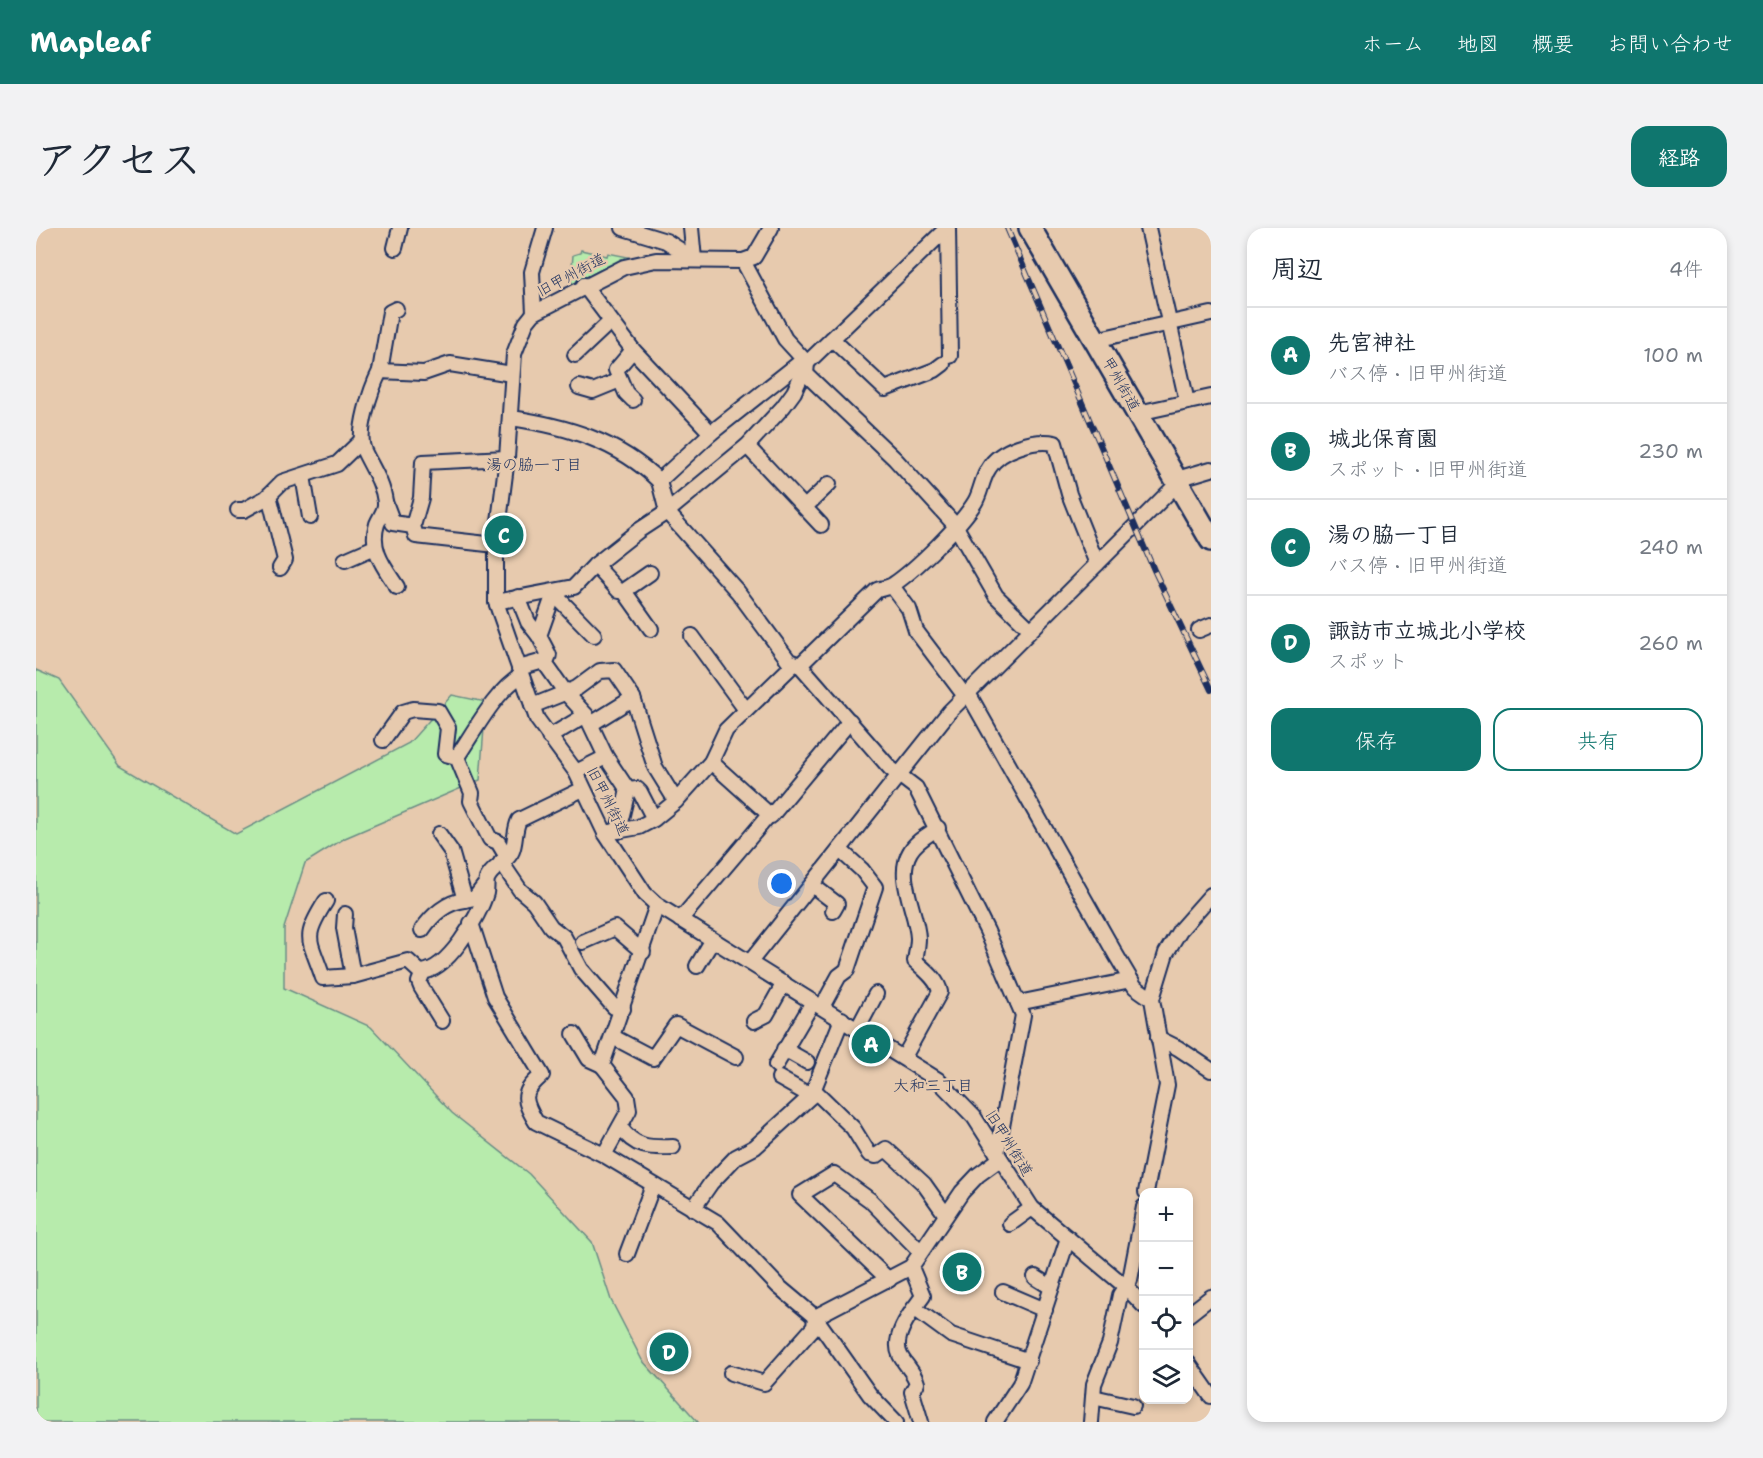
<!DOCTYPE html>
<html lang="ja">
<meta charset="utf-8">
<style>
body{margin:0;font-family:"Shantell Sans","Klee One",sans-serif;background:#f2f2f3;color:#1f2937}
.controls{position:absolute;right:18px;bottom:18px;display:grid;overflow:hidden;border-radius:12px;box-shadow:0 3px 9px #0003}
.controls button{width:54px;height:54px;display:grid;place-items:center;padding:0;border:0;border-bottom:2px solid #e0e1e3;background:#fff;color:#1f2937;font:30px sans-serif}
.you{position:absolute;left:746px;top:656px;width:21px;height:21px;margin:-15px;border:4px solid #fff;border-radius:50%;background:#1a73e8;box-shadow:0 0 0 9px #1a73e833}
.badge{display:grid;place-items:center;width:39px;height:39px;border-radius:50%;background:#0f766e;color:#fff;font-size:20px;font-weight:700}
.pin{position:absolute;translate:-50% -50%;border:3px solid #fff;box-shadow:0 2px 6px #0006}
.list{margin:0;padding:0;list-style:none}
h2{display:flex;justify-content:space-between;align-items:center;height:78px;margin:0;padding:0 24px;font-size:26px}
h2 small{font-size:20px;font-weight:400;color:#747a83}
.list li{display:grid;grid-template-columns:39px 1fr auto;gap:18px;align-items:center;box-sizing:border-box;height:96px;padding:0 24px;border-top:2px solid #e0e1e3}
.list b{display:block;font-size:22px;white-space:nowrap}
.list p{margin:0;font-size:20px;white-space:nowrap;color:#747a83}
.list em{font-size:20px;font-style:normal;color:#747a83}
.actions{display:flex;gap:12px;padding:18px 24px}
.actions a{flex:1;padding:14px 0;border:2px solid #0f766e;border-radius:18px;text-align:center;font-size:21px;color:#0f766e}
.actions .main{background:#0f766e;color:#fff}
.icon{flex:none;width:33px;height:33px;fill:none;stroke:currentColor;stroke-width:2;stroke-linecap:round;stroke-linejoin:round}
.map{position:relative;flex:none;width:1175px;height:1194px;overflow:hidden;border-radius:18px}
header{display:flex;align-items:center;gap:36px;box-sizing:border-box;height:84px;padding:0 30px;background:#0f766e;color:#fff}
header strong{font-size:28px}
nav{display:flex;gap:33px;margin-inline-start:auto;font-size:21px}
.intro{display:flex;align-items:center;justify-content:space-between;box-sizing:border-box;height:144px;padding:0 36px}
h1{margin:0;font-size:42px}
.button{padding:15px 27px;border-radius:18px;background:#0f766e;color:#fff;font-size:21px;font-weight:700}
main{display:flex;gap:36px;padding:0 36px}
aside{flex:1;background:#fff;border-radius:18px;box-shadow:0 3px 9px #0003}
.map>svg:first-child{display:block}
</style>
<header>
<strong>Mapleaf</strong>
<nav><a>ホーム</a><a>地図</a><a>概要</a><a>お問い合わせ</a></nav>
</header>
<div class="intro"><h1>アクセス</h1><a class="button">経路</a></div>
<main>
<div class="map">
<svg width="1175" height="1194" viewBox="0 0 1175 1194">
<rect width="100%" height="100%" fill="#e7caae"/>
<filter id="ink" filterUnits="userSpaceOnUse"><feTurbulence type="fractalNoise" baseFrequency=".0167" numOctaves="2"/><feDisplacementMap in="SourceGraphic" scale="12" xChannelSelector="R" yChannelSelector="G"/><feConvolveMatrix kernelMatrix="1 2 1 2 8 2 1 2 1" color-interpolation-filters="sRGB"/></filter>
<g filter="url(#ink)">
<g fill="#b7ebac" stroke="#698d85" stroke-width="1.5">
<polygon points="545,22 571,28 572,25 592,29 590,34 564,42 538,57 535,53 537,27 544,25"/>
<polygon points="0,442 23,452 84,538 200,606 373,515 416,467 450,474 444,552 309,610 269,635 248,700 248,760 335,799 416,885 493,946 556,1014 575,1072 606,1132 662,1194 0,1194"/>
</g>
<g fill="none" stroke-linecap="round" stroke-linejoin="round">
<defs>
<g id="minor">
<polyline points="587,0 630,13 658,31"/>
<polyline points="655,0 658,31"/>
<polyline points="735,0 718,29 707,33 620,32 588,39 498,85 490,95 478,126 471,230 460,317 460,374 501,491 540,544 569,605 609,666 621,677 902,852 938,889 996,980 1090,1059 1108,1078"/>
<polyline points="912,0 914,128"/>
<polyline points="1112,0 1151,174"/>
<polyline points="359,20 364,0"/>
<polyline points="707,33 749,111 771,135 770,146 859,231 919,297 960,368 994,401"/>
<polyline points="548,57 597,122 675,205 623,253 631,284 702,364 753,433 764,437 854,540 880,560 951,703 987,787 961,925"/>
<polyline points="498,85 496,44 509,0"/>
<polyline points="796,111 849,161 899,142 907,136"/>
<polyline points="1059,112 1175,86"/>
<polyline points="597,122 580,142 590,165 597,172"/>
<polyline points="539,127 574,94"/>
<polyline points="344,143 354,84 360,81"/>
<polyline points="543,159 557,163 584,152"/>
<polyline points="1102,185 1175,169"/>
<path d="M 475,190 C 530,198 582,213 623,253"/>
<polyline points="675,205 762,136 771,135"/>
<polyline points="711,218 785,297"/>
<polyline points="267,248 274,289"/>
<polyline points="233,267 249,332 244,340"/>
<polyline points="349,274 357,295 377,298 380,308 460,317"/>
<polyline points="769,279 793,256"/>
<polyline points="202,282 208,282 230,270 246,254 301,236 325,213"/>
<polyline points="377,298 385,270 387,234 471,230"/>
<polyline points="309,332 339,319"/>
<polyline points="559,337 583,363 588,363 614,345"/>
<polyline points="856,358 873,381 880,403 929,468"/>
<path d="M 361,359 C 348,339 333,321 341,296 C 344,288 350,283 349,274 C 347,255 336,240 328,223 C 320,205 335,161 344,143 L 388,145 L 414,136 L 476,146"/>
<polyline points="588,363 615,401"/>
<polyline points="482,369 492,394 503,408"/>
<polyline points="521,369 558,407"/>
<polyline points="460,374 538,359 559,337 602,303 631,284 711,218 747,179 758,164 771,135 911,0"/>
<polyline points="1163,402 1175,397"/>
<polyline points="656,408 710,482"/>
<polyline points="508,434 530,465 550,487 570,529 592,562 601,561 604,564 618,591"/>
<path d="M 764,437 L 841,362 C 846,360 853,360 858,356 C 880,341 925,297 939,274 C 945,264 946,250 953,240 C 964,221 999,211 1019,215 L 1033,266 L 1061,336"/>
<polyline points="483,440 511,432 513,427 503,408 515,374 525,363"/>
<polyline points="932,465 1080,727 1099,759 1116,771"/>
<polyline points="496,478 541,460 564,443 578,442 597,470 619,539 640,573"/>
<polyline points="555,496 597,470"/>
<polyline points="513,509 550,487"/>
<path d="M 347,512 L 367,484 L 377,481 L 402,483 L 412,500 L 409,526 L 421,529 C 438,504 460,462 485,448"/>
<polyline points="421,529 436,565 435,573 454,611 462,614 471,629"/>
<polyline points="675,534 735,588 814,493"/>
<polyline points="540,544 570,529"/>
<polyline points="582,603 592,562"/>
<polyline points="569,605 603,599 618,591 640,573 675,534 690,502 758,436"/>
<polyline points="403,606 415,623 429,672 439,670 448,658"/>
<polyline points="465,634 484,662 498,674 515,699 528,709 545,741 578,779 587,781"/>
<polyline points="776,657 801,676 797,683"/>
<path d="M 290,673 C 265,712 274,710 287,750 L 317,748 L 372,733 L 384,744 C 411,744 443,689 450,665 C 451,661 450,655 451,651 C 456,639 472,634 476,623 C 480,613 478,602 483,592 L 547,561"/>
<polyline points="309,686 308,700 317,748"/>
<polyline points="644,692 733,587"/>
<path d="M 435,695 L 459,769 L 506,847 C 486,865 486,870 500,894 L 568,927 L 682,995 L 742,1058 L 779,1089 L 834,1167 L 860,1194"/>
<path d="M 386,702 C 396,687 411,674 429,672"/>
<polyline points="547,714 579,700 607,724"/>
<polyline points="714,734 913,484 1148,249 1175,241"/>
<polyline points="661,738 676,713"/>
<polyline points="387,744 383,754 385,759 406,793"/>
<polyline points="982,775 1095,752"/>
<polyline points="786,779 803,748 811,742 839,659 826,642 804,622"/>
<polyline points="718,793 730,787 748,755"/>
<polyline points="821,802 840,766"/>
<polyline points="538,806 553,831 566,837"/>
<polyline points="577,809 617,830 640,797 700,829"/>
<polyline points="1122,810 1142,820 1175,842"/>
<polyline points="748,821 771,834"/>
<path d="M 868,829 L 904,764 C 902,752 888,741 879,733 C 880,726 882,718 882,710 C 881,684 859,649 874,624 C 880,613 892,607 902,600"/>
<polyline points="740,837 777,774"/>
<polyline points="743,850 775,868"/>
<polyline points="779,863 817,900 833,926 840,928 850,921 888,956 910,987"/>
<path d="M 584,899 C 599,920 613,920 637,919"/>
<polyline points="568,927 593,882 591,869 566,837 621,677"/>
<polyline points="1110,964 1131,857 1116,771 1130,725 1144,702 1175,667"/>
<polyline points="657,981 675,955 700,929 719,919 775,868 806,791"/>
<polyline points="974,996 996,980"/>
<polyline points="591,1026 617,957"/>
<path d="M 875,1039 L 887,1068 C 877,1082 855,1108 864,1127 C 869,1137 878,1144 881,1155 L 876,1164 L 885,1194"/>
<polyline points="999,1049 1015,1059"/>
<polyline points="853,1052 764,967 798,946 834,972 884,1023"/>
<polyline points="967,1064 1009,1082"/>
<polyline points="878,1080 915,1107 993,1133"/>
<polyline points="1152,1087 1175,1069"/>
<polyline points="779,1089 875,1039 926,964 942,947 964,931"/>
<polyline points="1152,1135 1175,1168"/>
<polyline points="695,1145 728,1155 778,1099 779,1089"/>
<polyline points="1057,1169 1097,1178"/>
<polyline points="959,1194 984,1156 1032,1010"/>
<polyline points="1055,1194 1058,1156 1074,1115 1084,1067 1094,1052 1108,979"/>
</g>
<polyline id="highway" points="994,0 1175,312"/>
</defs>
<use href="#minor" stroke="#1b2f5e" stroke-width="18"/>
<use href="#highway" stroke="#1b2f5e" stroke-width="26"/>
<use href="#minor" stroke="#e7caae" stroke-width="14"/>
<use href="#highway" stroke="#e7caae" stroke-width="21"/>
<defs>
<polyline id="rail" points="971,0 1118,342 1175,462"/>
</defs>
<use href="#rail" stroke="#1b2f5e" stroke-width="6"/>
<use href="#rail" stroke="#e7caae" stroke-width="4" stroke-dasharray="11" stroke-linecap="butt"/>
</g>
</g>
<g text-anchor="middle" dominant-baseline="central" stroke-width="4.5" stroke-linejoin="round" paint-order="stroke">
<g font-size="15" fill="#1b2f5e" stroke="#e7caae">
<text transform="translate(535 47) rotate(-28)">旧甲州街道</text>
<text transform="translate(1085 156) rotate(60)">甲州街道</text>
<text transform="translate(572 573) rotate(63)">旧甲州街道</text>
<text transform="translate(973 915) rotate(58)">旧甲州街道</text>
</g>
<g font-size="16" fill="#1b2f5e" stroke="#e7caae">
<text x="498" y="236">湯の脇一丁目</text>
<text x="897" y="857">大和三丁目</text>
</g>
</g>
</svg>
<div class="controls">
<button>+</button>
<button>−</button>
<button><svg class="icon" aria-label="locate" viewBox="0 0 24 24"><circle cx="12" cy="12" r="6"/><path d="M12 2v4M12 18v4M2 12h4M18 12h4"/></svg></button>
<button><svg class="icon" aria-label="layers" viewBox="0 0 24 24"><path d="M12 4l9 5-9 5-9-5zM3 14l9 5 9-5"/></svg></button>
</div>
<div class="you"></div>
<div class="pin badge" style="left:835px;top:816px">A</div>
<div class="pin badge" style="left:926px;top:1044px">B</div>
<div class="pin badge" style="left:468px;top:307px">C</div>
<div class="pin badge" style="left:633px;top:1124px">D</div>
</div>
<aside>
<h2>周辺<small>4件</small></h2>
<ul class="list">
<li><span class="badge">A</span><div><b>先宮神社</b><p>バス停 · 旧甲州街道</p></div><em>100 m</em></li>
<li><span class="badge">B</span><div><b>城北保育園</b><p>スポット · 旧甲州街道</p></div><em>230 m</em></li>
<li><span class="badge">C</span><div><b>湯の脇一丁目</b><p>バス停 · 旧甲州街道</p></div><em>240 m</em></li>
<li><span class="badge">D</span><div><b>諏訪市立城北小学校</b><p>スポット</p></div><em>260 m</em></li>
</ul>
<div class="actions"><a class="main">保存</a><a>共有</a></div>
</aside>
</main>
